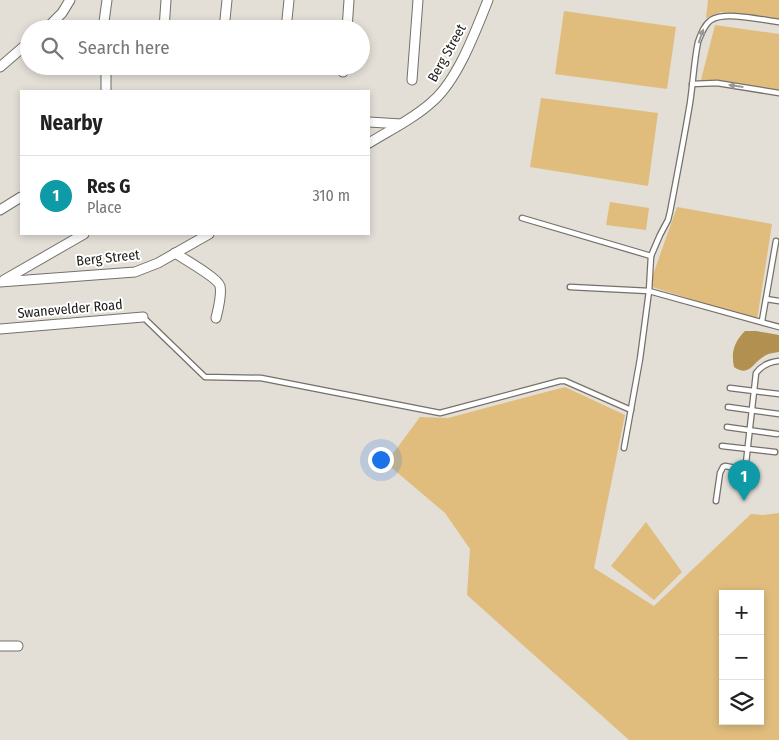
<!DOCTYPE html>
<meta charset="utf-8">
<style>
body{margin:0;font-family:"Fira Sans Condensed",sans-serif;background:#f2f2f2;color:#222}
.controls{position:absolute;right:15px;bottom:15px;display:grid;overflow:hidden;border-radius:0px;box-shadow:0 2px 8px #0003}
.controls button{width:45px;height:45px;display:grid;place-items:center;padding:0;border:0;border-bottom:1px solid #e0e0e0;background:#fff;color:#222;font:25px sans-serif}
.you{position:absolute;left:380px;top:459px;width:18px;height:18px;margin:-12px;border:4px solid #fff;border-radius:50%;background:#1a73e8;box-shadow:0 0 0 8px #1a73e833}
.badge{display:grid;place-items:center;width:32px;height:32px;border-radius:50%;background:#ea580c;color:#fff;font-size:16px;font-weight:700}
.pin{position:absolute;translate:-50% -41px;filter:drop-shadow(0 1px 2px #0008)}
.pin::after{content:'';position:absolute;top:26px;width:18px;height:15px;background:inherit;clip-path:polygon(0 0,100% 0,50% 100%)}
.list{margin:0;padding:0;list-style:none}
h2{display:flex;justify-content:space-between;align-items:center;height:65px;margin:0;padding:0 20px;font-size:21px}
h2 small{font-size:16px;font-weight:400;color:#767676}
.list li{display:grid;grid-template-columns:32px 1fr auto;gap:15px;align-items:center;box-sizing:border-box;height:80px;padding:0 20px;border-top:1px solid #e0e0e0}
.list b{display:block;font-size:19px;white-space:nowrap}
.list p{margin:0;font-size:16px;white-space:nowrap;color:#767676}
.list em{font-size:16px;font-style:normal;color:#767676}
.icon{flex:none;width:28px;height:28px;fill:none;stroke:currentColor;stroke-width:2;stroke-linecap:round;stroke-linejoin:round}
.map{position:relative;flex:none;width:779px;height:740px;overflow:hidden}
.search{position:absolute;background:#fff;box-shadow:0 2px 8px #0003;left:20px;top:20px;width:350px;height:55px;display:flex;align-items:center;gap:12px;box-sizing:border-box;padding:0 18px;border-radius:28px;color:#767676;font-size:19px}
.panel{position:absolute;background:#fff;box-shadow:0 2px 8px #0003;left:20px;top:90px;width:350px;height:145px;border-radius:0px}
.map>svg:first-child{display:block}
</style>
<div class="map">
<svg width="779" height="740" viewBox="0 0 779 740">
<rect width="100%" height="100%" fill="#e3ded6"/>
<g fill="#e0bd7d" fill-rule="evenodd">
<polygon points="708,0 779,0 779,20 721,12 706,18"/>
<polygon points="564,11 676,27 667,89 555,74"/>
<polygon points="715,25 779,34 779,92 701,80"/>
<polygon points="541,98 658,113 648,186 530,167"/>
<polygon points="610,202 649,208 646,230 606,225"/>
<polygon points="677,207 772,224 757,320 649,286"/>
<path d="M 565,387 L 625,415 L 594,568 L 654,606 L 751,514 L 763,515 L 779,513 L 779,740 L 629,740 L 467,595 L 470,549 L 445,513 L 386,463 L 420,417 L 448,418 ZM 723,594 L 760,594 L 760,721 L 723,721 Z"/>
<polygon points="646,522 682,572 654,600 611,566"/>
</g>
<path fill="#b29050" d="M 745,331 L 756,331 L 779,335 L 779,352 C 773,353 768,353 763,357 C 752,364 749,377 734,367 C 731,352 734,342 745,331 Z"/>
<g fill="none" stroke-linecap="round" stroke-linejoin="round">
<defs>
<g id="service">
<polyline points="692,84 717,83 779,93"/>
<polyline points="522,218 651,256"/>
<polyline points="570,287 649,291 779,327"/>
<polyline points="766,299 779,301"/>
<polyline points="143,317 205,377 261,378 440,413 560,381 565,381 631,410"/>
<polyline points="762,321 776,241"/>
<polyline points="730,388 779,394"/>
<polyline points="728,407 779,414"/>
<polyline points="727,427 777,434"/>
<polyline points="722,446 775,452"/>
<path d="M 624,448 L 640,359 L 649,291 L 651,256 L 660,235 L 668,220 L 670,212 C 677,175 684,139 690,103 C 693,83 694,61 698,42 C 701,34 704,25 711,20 C 725,11 762,20 779,22"/>
<path d="M 716,501 L 720,473 L 723,467 L 725,466 C 732,467 742,471 746,463 L 756,373 C 762,365 769,362 779,361"/>
</g>
<g id="minor">
<polyline points="46,29 62,13 70,0"/>
<polyline points="103,29 107,0"/>
<polyline points="164,29 166,0"/>
<polyline points="224,29 227,0"/>
<polyline points="286,29 289,0"/>
<polyline points="347,29 349,0"/>
<polyline points="105,66 106,75 106,91"/>
<polyline points="0,67 29,42"/>
<polyline points="343,72 343,66"/>
<polyline points="412,80 418,0"/>
<polyline points="369,122 401,124"/>
<path d="M 369,143 C 390,130 415,118 433,101 C 458,79 476,30 488,0"/>
<polyline points="0,210 21,197"/>
<path d="M 175,253 C 184,259 218,278 220,286 C 222,296 218,309 216,318"/>
<polyline points="4,280 84,234"/>
<polyline points="0,282 135,272 158,263 209,234"/>
<polyline points="0,329 143,317"/>
<polyline points="0,646 18,646"/>
</g>
</defs>
<use href="#service" stroke="#75716a" stroke-width="7"/>
<use href="#minor" stroke="#75716a" stroke-width="11"/>
<use href="#service" stroke="#fff" stroke-width="4.5"/>
<use href="#minor" stroke="#fff" stroke-width="9"/>
</g>
<defs><path id="oneway-solid" d="M-6-.8H1V-3.2L6.5 0L1 3.2V.8H-6Z" transform="scale(1.25)"/></defs>
<g fill="#999897">
<use href="#oneway-solid" transform="translate(701 36) rotate(-71)"/>
<use href="#oneway-solid" transform="translate(736 86) rotate(-172)"/>
</g>
<g text-anchor="middle" dominant-baseline="central" stroke-width="4" stroke-linejoin="round" paint-order="stroke">
<g font-size="14" fill="#1c1a17" stroke="#fff">
<text transform="translate(447 53) rotate(-61)">Berg Street</text>
<text transform="translate(108 258) rotate(-6)">Berg Street</text>
<text transform="translate(70 309) rotate(-5)">Swanevelder Road</text>
</g>
</g>
</svg>
<div class="controls">
<button>+</button>
<button>−</button>
<button><svg class="icon" aria-label="layers" viewBox="0 0 24 24"><path d="M12 4l9 5-9 5-9-5zM3 14l9 5 9-5"/></svg></button>
</div>
<div class="you"></div>
<div class="pin badge" style="left:744px;top:501px;background:#0f9aa8">1</div>
<div class="search"><svg class="icon" aria-label="search" viewBox="0 0 24 24"><circle cx="10" cy="10" r="6"/><path d="M15 15l6 6"/></svg>Search here</div>
<section class="panel">
<h2>Nearby<small></small></h2>
<ul class="list">
<li><span class="badge" style="background:#0f9aa8">1</span><div><b>Res G</b><p>Place</p></div><em>310 m</em></li>
</ul>
</section>
</div>
